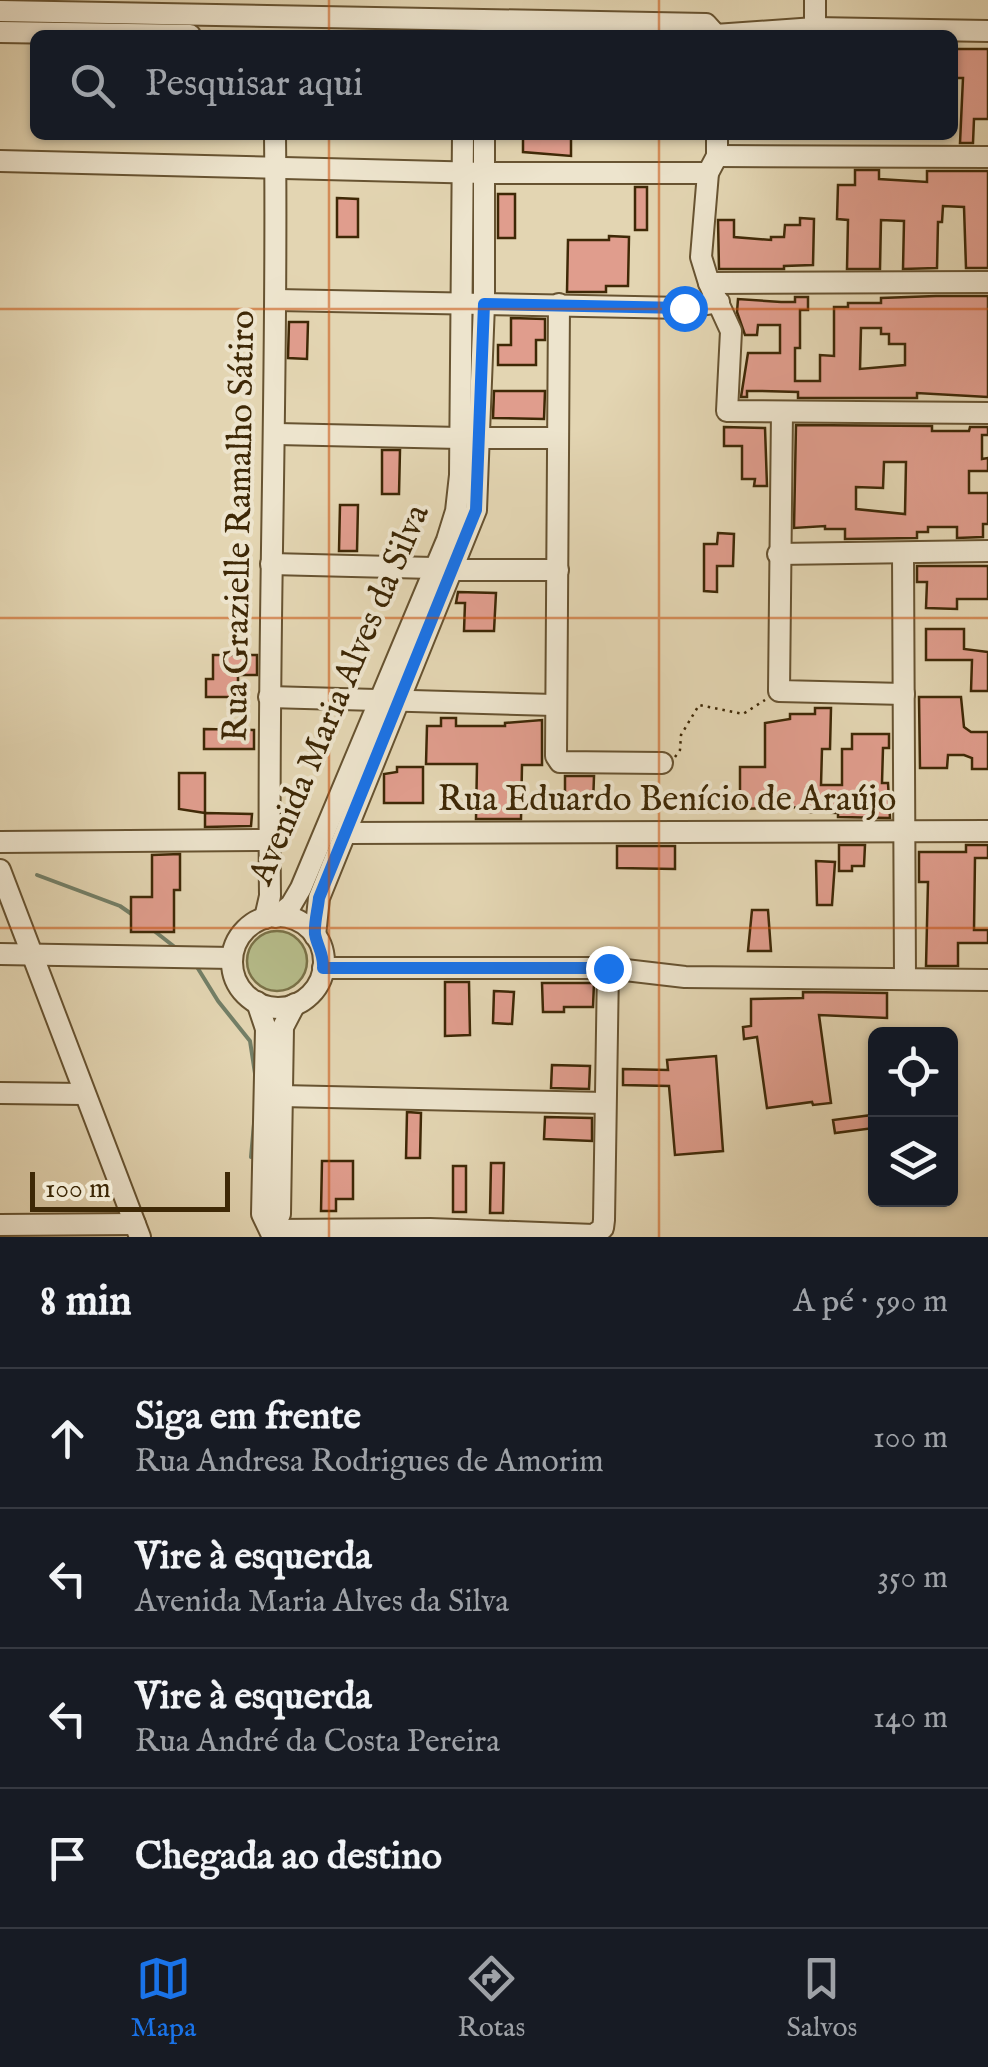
<!DOCTYPE html>
<html lang="pt">
<meta charset="utf-8">
<style>
body{margin:0;font-family:"IM FELL English",serif;background:#242831;color:#f1f3f6}
.controls{position:absolute;right:30px;bottom:30px;display:grid;overflow:hidden;border-radius:15px;box-shadow:0 2px 8px #0004}
.controls button{width:90px;height:90px;display:grid;place-items:center;padding:0;border:0;border-bottom:2px solid #363941;background:#171b24;color:#f1f3f6;font:50px sans-serif}
.scale{position:absolute;left:30px;bottom:25px;width:200px;box-sizing:border-box;padding-left:10px;border:5px solid #3e2806;border-top:0;font-size:28px;line-height:35px;white-space:nowrap;color:#3e2806;-webkit-text-stroke:8px #ede4cd;paint-order:stroke}
.stop{position:absolute;width:30px;height:30px;margin:-22px;border:8px solid #1a73e8;border-radius:50%;background:#fff}
.stop.end{background:#1a73e8;border-color:#fff;box-shadow:0 2px 10px #0008}
.list{margin:0;padding:0;list-style:none}
h2{display:flex;justify-content:space-between;align-items:center;height:130px;margin:0;padding:0 40px;font-size:42px}
h2 small{font-size:32px;font-weight:400;color:#9ea1a6}
.list li{display:grid;grid-template-columns:65px 1fr auto;gap:30px;align-items:center;box-sizing:border-box;height:140px;padding:0 40px;border-top:2px solid #363941}
.list b{display:block;font-size:38px;white-space:nowrap}
.list p{margin:0;font-size:32px;white-space:nowrap;color:#9ea1a6}
.list em{font-size:32px;font-style:normal;color:#9ea1a6}
.icon{flex:none;width:55px;height:55px;fill:none;stroke:currentColor;stroke-width:2;stroke-linecap:round;stroke-linejoin:round}
.map{position:relative;flex:none;width:988px;height:1237px;overflow:hidden}
.search{position:absolute;background:#171b24;box-shadow:0 2px 8px #0004;left:30px;right:30px;top:30px;height:110px;display:flex;align-items:center;gap:25px;box-sizing:border-box;padding:0 35px;border-radius:15px;color:#9ea1a6;font-size:38px}
.sheet{height:690px;background:#171b24}
nav{display:flex;justify-content:space-around;align-items:center;box-sizing:border-box;height:140px;border-top:2px solid #363941;background:#171b24;font-size:28px;color:#9ea1a6}
nav a{display:grid;justify-items:center;gap:5px}
nav .on{color:#1a73e8}
.map>svg:first-child{display:block}
</style>
<div class="map">
<svg width="988" height="1237" viewBox="0 0 988 1237">
<rect width="100%" height="100%" fill="#e3d5b2"/>
<filter id="stains"><feTurbulence type="fractalNoise" baseFrequency=".002" numOctaves="4"/><feColorMatrix values="0 0 0 0 .2 0 0 0 0 .09 0 0 0 0 .02 0 0 0 .5 -.17"/></filter>
<radialGradient id="worn" r=".72"><stop offset=".6" stop-color="#630" stop-opacity="0"/><stop offset="1" stop-color="#630" stop-opacity=".3"/></radialGradient>
<circle fill="#b6bc8a" stroke="#7a7248" stroke-width="2.5" cx="277" cy="961" r="30"/>
<g fill="none" stroke-linecap="round" stroke-linejoin="round">
<g stroke="#737f67" stroke-width="4">
<polyline points="37,875 120,906 133,915"/>
<polyline points="153,930 176,948"/>
<polyline points="197,967 218,1001 250,1041 256,1080"/>
<polyline points="251,1157 254,1124"/>
</g>
</g>
<g fill="#e09d8d" stroke="#3e2806" stroke-width="2.5" fill-rule="evenodd">
<polygon points="953,49 988,49 988,119 974,119 973,143 960,143 963,78 953,78"/>
<polygon points="523,135 571,135 571,156 523,152"/>
<polygon points="855,170 879,170 879,179 927,182 927,171 988,171 988,268 966,268 964,207 943,206 942,222 938,222 937,268 903,269 904,221 881,220 880,269 847,269 848,220 837,219 838,185 855,185"/>
<rect x="635" y="187" width="12" height="43"/>
<rect x="498" y="194" width="17" height="44"/>
<polygon points="337,198 358,199 358,237 337,237"/>
<polygon points="800,218 814,219 813,265 784,266 784,269 719,269 718,220 734,220 734,237 771,240 771,237 784,237 785,225 800,225"/>
<polygon points="609,236 629,237 628,286 606,286 606,292 567,292 568,240 609,240"/>
<path d="M 936,296 L 988,296 L 988,397 L 917,393 L 917,398 L 798,398 L 798,392 L 761,391 L 747,391 L 747,397 L 741,397 L 748,353 L 780,353 L 780,325 L 758,325 L 757,335 L 745,335 L 737,312 L 738,299 L 781,302 L 795,302 L 795,297 L 808,297 L 808,310 L 800,310 L 800,348 L 795,348 L 795,381 L 820,381 L 820,355 L 834,356 L 834,307 L 848,307 L 848,303 L 881,303 L 881,298 ZM 861,328 L 881,328 L 881,334 L 889,334 L 889,344 L 905,344 L 905,365 L 860,369 Z"/>
<polygon points="511,318 545,319 545,340 536,340 536,365 498,365 498,345 511,345"/>
<polygon points="289,322 308,322 307,359 288,358"/>
<polygon points="494,391 545,391 544,419 493,418"/>
<path d="M 796,425 L 932,426 L 932,431 L 969,431 L 970,427 L 988,427 L 988,435 L 982,435 L 982,459 L 988,458 L 988,471 L 969,471 L 969,493 L 988,493 L 988,524 L 983,524 L 983,537 L 957,538 L 957,527 L 928,527 L 928,532 L 917,532 L 917,538 L 845,539 L 845,529 L 825,529 L 825,526 L 794,528 ZM 884,462 L 906,462 L 905,514 L 856,509 L 856,487 L 883,488 Z"/>
<polygon points="724,427 765,428 767,486 754,486 755,479 742,479 742,446 724,446"/>
<polygon points="382,450 400,450 399,494 382,494"/>
<polygon points="340,505 358,505 357,551 339,551"/>
<polygon points="718,533 734,534 733,566 717,566 717,592 704,591 704,544 717,544"/>
<polygon points="917,566 988,566 988,599 957,599 957,609 926,608 927,582 917,582"/>
<polygon points="458,592 496,593 494,631 464,631 465,603 456,603"/>
<polygon points="926,629 964,629 964,649 988,652 988,691 971,691 972,660 926,660"/>
<polygon points="213,655 257,655 257,675 238,675 238,697 206,697 206,679 213,679"/>
<polygon points="919,697 961,697 964,727 971,732 988,732 988,769 972,769 972,758 964,755 948,755 947,768 920,768"/>
<polygon points="815,708 831,708 830,749 822,749 821,785 842,785 842,749 852,749 852,734 889,734 889,748 883,748 882,783 888,783 890,818 838,817 838,813 804,812 804,807 740,809 740,767 765,767 765,723 790,719 790,714 815,714"/>
<polygon points="441,718 456,718 456,726 505,726 505,723 542,720 542,765 522,765 521,819 476,819 477,764 426,764 427,726 441,726"/>
<polygon points="204,729 254,730 254,749 204,749"/>
<polygon points="397,767 423,767 423,803 384,803 384,774 397,772"/>
<polygon points="179,773 205,773 205,813 179,809"/>
<polygon points="565,776 594,776 593,805 565,810"/>
<polygon points="205,813 252,814 251,826 205,827"/>
<polygon points="839,845 865,845 864,866 852,866 852,871 839,871"/>
<polygon points="966,845 988,845 988,858 975,858 974,930 988,930 988,943 958,943 958,966 926,966 928,882 919,882 919,852 966,852"/>
<polygon points="617,846 675,846 675,869 617,868"/>
<polygon points="180,854 180,890 174,890 174,932 131,932 131,897 152,897 152,855"/>
<polygon points="816,861 835,862 832,905 817,905"/>
<polygon points="752,910 768,910 771,951 748,951"/>
<polygon points="445,982 469,982 470,1035 445,1036"/>
<polygon points="542,983 594,983 593,1007 564,1007 564,1012 543,1012"/>
<polygon points="494,991 514,992 512,1024 493,1023"/>
<polygon points="803,992 887,993 887,1018 819,1015 831,1103 813,1105 812,1102 767,1108 757,1037 744,1039 743,1027 751,1026 751,999 803,998"/>
<polygon points="716,1056 723,1151 675,1155 669,1086 623,1085 623,1069 668,1070 667,1060"/>
<polygon points="552,1065 590,1066 589,1089 551,1088"/>
<polygon points="407,1112 421,1113 420,1158 406,1158"/>
<polygon points="872,1115 874,1128 835,1133 833,1120"/>
<polygon points="545,1117 592,1118 592,1141 544,1139"/>
<polygon points="322,1161 353,1161 353,1199 336,1199 336,1211 321,1211"/>
<polygon points="491,1163 504,1163 503,1213 490,1213"/>
<rect x="453" y="1166" width="13" height="46"/>
</g>
<g fill="none" stroke-linecap="round" stroke-linejoin="round">
<defs>
<g id="minor">
<polyline points="0,11 706,24 715,34"/>
<polyline points="815,28 815,0"/>
<polyline points="0,32 190,35"/>
<polyline points="715,35 815,28 988,31"/>
<polyline points="717,135 717,156 708,173 701,257 709,283 731,331 727,411 988,413"/>
<polyline points="717,156 988,157"/>
<polyline points="0,161 484,173 708,173"/>
<polyline points="709,283 988,282"/>
<polyline points="277,300 684,308 719,302"/>
<polyline points="559,304 556,756 560,762 662,763"/>
<polyline points="782,412 779,691 904,694"/>
<polyline points="277,434 460,438"/>
<polyline points="481,438 557,438"/>
<polyline points="778,554 988,551"/>
<polyline points="903,554 905,978"/>
<polyline points="271,564 433,568"/>
<polyline points="454,570 558,570"/>
<polyline points="269,697 554,705"/>
<polyline points="346,833 988,831"/>
<polyline points="0,842 269,840"/>
<polyline points="0,870 140,1237"/>
<circle cx="278" cy="962" r="46"/>
<polyline points="276,917 291,905 301,888 447,540 456,511 460,475 463,135"/>
<path d="M 265,918 L 270,896 C 267,642 278,389 275,135"/>
<polyline points="315,936 319,898 476,510 484,304 484,135"/>
<polyline points="0,954 232,958"/>
<polyline points="323,968 608,968 685,977 988,980"/>
<polyline points="257,1002 266,1029 262,1214 273,1237"/>
<polyline points="0,1093 84,1094"/>
<polyline points="281,1096 605,1103"/>
<polyline points="0,1225 135,1224"/>
<polyline points="272,1230 430,1229 594,1235 603,1228 604,1220 608,968"/>
<polyline points="272,1230 280,1214 283,1027 295,1004"/>
</g>
</defs>
<use href="#minor" stroke="#675331" stroke-width="24"/>
<polyline stroke="#3e2806" stroke-width="2.5" stroke-dasharray="2.5 5" stroke-linecap="butt" points="675,757 680,750 681,735 699,705 743,714 765,700"/>
<use href="#minor" stroke="#ede4cd" stroke-width="20"/>
</g>
<g fill="none" stroke-linecap="round" stroke-linejoin="round">
<path stroke="#1a73e8" stroke-width="12" d="M 608,968 L 323,968 C 324,954 317,946 315,934 C 314,923 318,909 319,898 L 476,510 L 484,304 L 684,308"/>
</g>
<path fill="none" stroke="#c64f0b" stroke-width="2.5" stroke-opacity="0.55" d="M 329,0 L 329,35M 659,0 L 659,35M 329,135 L 329,1237M 659,135 L 659,1237M 0,309 L 988,309M 0,618 L 988,618M 0,928 L 988,928"/>
<g text-anchor="middle" dominant-baseline="central" stroke-width="8" stroke-linejoin="round" paint-order="stroke">
<g font-size="35" fill="#3e2806" stroke="#ede4cd">
<text transform="translate(240 526) rotate(-89)">Rua Grazielle Ramalho Sátiro</text>
<text transform="translate(340 695) rotate(-67)">Avenida Maria Alves da Silva</text>
<text x="667" y="800">Rua Eduardo Benício de Araújo</text>
</g>
</g>
<rect width="100%" height="100%" filter="url(#stains)"/>
<rect width="100%" height="100%" fill="url(#worn)"/>
</svg>
<div class="controls">
<button><svg class="icon" aria-label="locate" viewBox="0 0 24 24"><circle cx="12" cy="12" r="6"/><path d="M12 2v4M12 18v4M2 12h4M18 12h4"/></svg></button>
<button><svg class="icon" aria-label="layers" viewBox="0 0 24 24"><path d="M12 4l9 5-9 5-9-5zM3 14l9 5 9-5"/></svg></button>
</div>
<div class="scale">100 m</div>
<div class="stop" style="left:684px;top:308px"></div>
<div class="stop end" style="left:608px;top:968px"></div>
<div class="search"><svg class="icon" aria-label="search" viewBox="0 0 24 24"><circle cx="10" cy="10" r="6"/><path d="M15 15l6 6"/></svg>Pesquisar aqui</div>
</div>
<section class="sheet">
<h2>8 min<small>A pé · 590 m</small></h2>
<ul class="list">
<li><svg class="icon" aria-label="ahead" viewBox="0 0 24 24"><path d="M12 20V5M6 11l6-6 6 6"/></svg><div><b>Siga em frente</b><p>Rua Andresa Rodrigues de Amorim</p></div><em>100 m</em></li>
<li><svg class="icon" aria-label="left" viewBox="0 0 24 24"><path d="M17 20v-9H6M10 6l-5 5 5 5"/></svg><div><b>Vire à esquerda</b><p>Avenida Maria Alves da Silva</p></div><em>350 m</em></li>
<li><svg class="icon" aria-label="left" viewBox="0 0 24 24"><path d="M17 20v-9H6M10 6l-5 5 5 5"/></svg><div><b>Vire à esquerda</b><p>Rua André da Costa Pereira</p></div><em>140 m</em></li>
<li><svg class="icon" aria-label="arrive" viewBox="0 0 24 24"><path d="M6 21V4h12l-3 4 3 4H6"/></svg><div><b>Chegada ao destino</b></div></li>
</ul>
</section>
<nav>
<a class="on"><svg class="icon" aria-label="map" viewBox="0 0 24 24"><path d="M3 6l6-2 6 2 6-2v14l-6 2-6-2-6 2zM9 4v14M15 6v14"/></svg>Mapa</a>
<a><svg class="icon" aria-label="directions" viewBox="0 0 24 24"><path d="M12 3l9 9-9 9-9-9zM9 14v-3h6M13 9l2 2-2 2"/></svg>Rotas</a>
<a><svg class="icon" aria-label="saved" viewBox="0 0 24 24"><path d="M7 4h10v16l-5-4-5 4z"/></svg>Salvos</a>
</nav>
